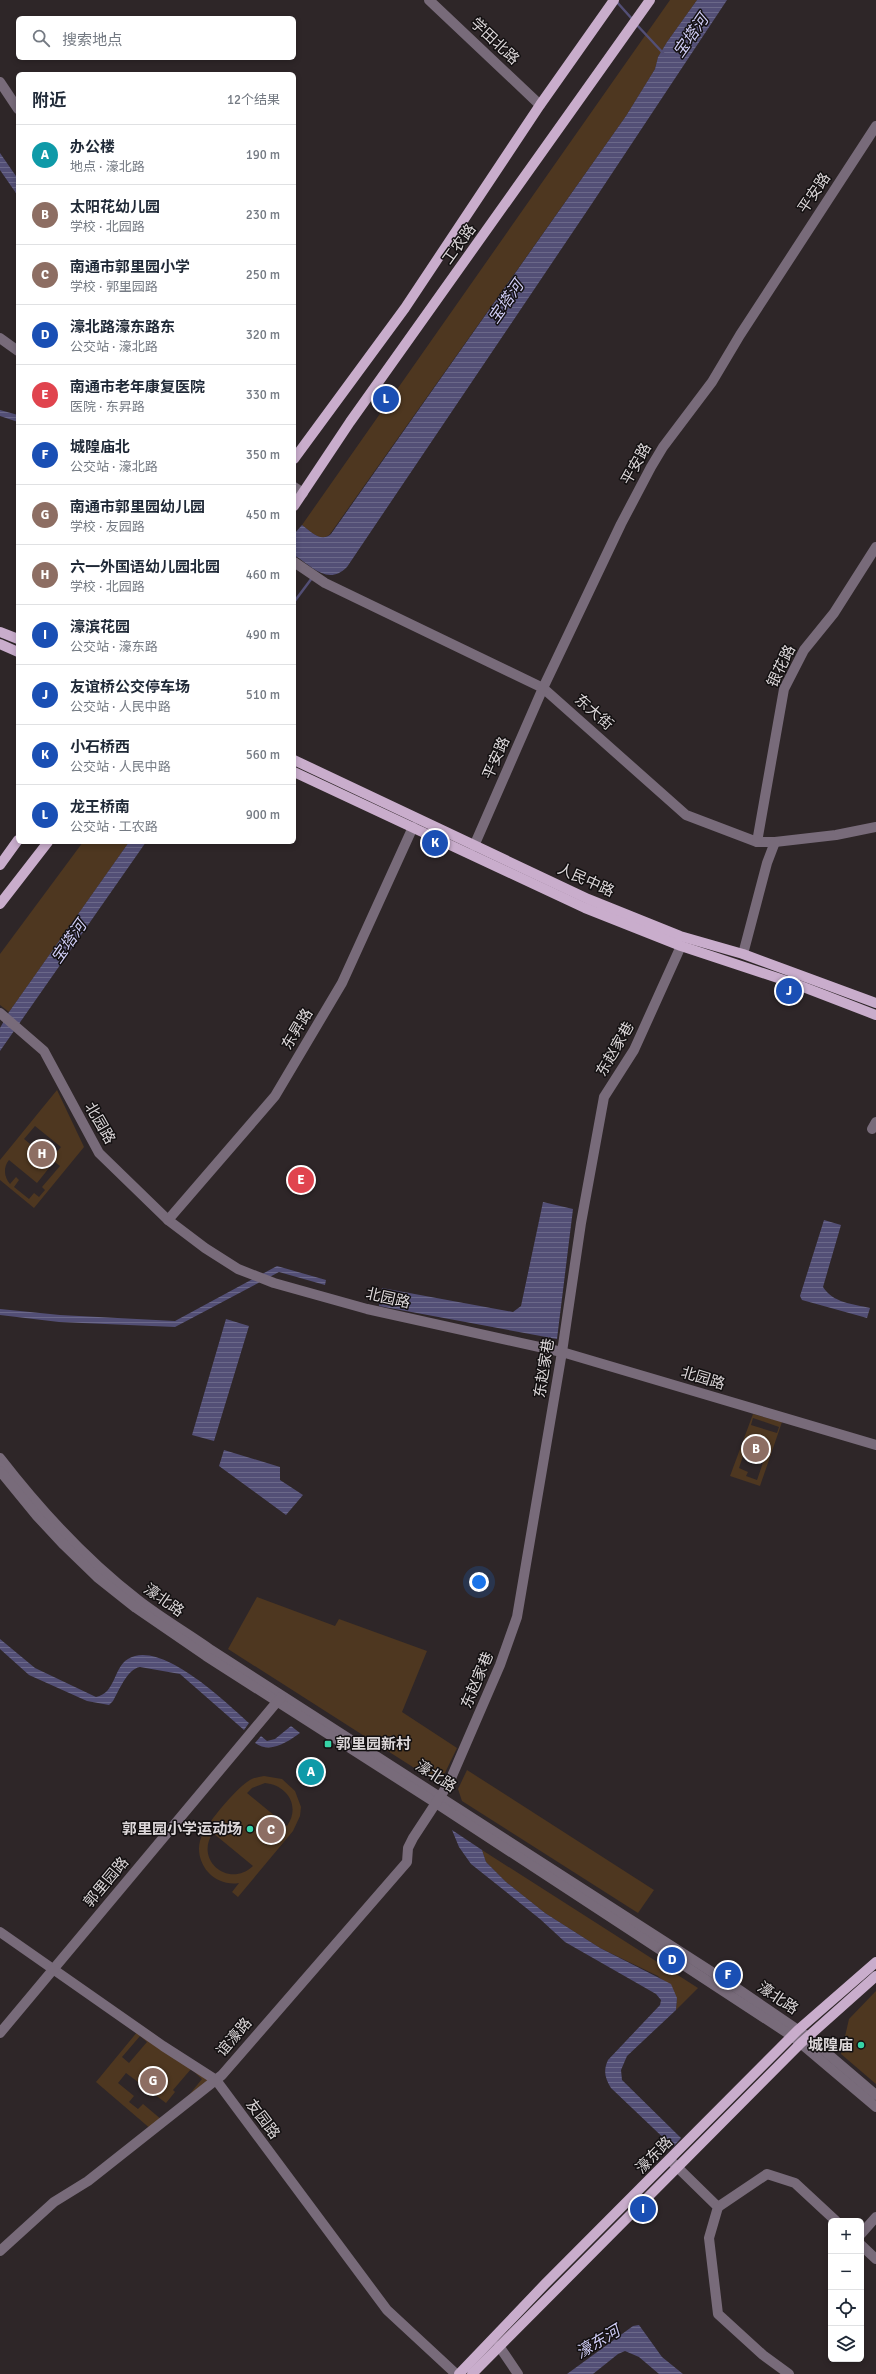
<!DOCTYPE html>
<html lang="zh">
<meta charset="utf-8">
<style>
body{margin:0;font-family:Signika,"Noto Sans SC",sans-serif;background:#f6f6f7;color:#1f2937}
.controls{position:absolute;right:12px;bottom:12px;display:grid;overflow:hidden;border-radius:6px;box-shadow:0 2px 6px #0003}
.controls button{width:36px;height:36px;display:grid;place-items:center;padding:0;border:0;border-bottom:1px solid #e0e1e3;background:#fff;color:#1f2937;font:20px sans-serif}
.you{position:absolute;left:479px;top:1582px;width:14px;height:14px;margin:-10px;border:3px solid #fff;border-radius:50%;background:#1a73e8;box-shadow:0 0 0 6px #1a73e833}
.badge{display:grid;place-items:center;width:26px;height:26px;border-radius:50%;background:#1a73e8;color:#fff;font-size:13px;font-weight:700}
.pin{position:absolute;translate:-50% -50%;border:2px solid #fff;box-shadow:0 1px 4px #0006}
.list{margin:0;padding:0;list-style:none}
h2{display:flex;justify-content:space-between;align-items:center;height:52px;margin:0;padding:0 16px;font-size:17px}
h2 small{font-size:13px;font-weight:400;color:#747a83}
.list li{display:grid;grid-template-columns:26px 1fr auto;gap:12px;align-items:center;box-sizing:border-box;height:60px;padding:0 16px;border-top:1px solid #e0e1e3}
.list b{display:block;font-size:15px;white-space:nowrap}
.list p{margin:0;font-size:13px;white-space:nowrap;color:#747a83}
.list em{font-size:13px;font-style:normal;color:#747a83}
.icon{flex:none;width:22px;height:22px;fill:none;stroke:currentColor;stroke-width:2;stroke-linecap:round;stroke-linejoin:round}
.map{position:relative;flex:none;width:876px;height:2374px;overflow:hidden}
.search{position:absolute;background:#fff;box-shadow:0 2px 6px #0003;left:16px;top:16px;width:280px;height:44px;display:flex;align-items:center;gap:10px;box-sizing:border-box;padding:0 14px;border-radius:6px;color:#747a83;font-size:15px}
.panel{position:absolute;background:#fff;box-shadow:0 2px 6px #0003;left:16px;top:72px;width:280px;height:772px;border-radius:6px}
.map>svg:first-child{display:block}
</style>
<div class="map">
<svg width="876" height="2374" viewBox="0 0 876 2374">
<defs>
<pattern id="water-rules" width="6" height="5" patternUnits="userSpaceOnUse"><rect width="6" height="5" fill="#534f76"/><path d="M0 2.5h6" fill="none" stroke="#6b6889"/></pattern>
</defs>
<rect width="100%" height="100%" fill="#2e2628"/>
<g fill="#4e3720" fill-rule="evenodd">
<path d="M 670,0 L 697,0 L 667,42 L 658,57 L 655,69 L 626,116 L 330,534 C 321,543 310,531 302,525 Z"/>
<polygon points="83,842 129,842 9,1012 0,1005 0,954"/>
<path d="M 57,1090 L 84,1147 L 34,1208 L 0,1180 L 0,1160 ZM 35,1126 L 61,1147 L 51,1159 L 60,1166 L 42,1187 L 45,1190 L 39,1197 L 34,1193 L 29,1199 L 14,1187 L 19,1180 L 16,1177 L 10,1184 C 4,1177 3,1167 9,1160 L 37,1183 L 49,1168 L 46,1165 L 50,1160 L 24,1139 Z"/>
<path d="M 753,1414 L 782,1422 L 760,1486 L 730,1476 ZM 753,1418 L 779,1427 L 777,1433 L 751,1425 ZM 746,1447 L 766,1454 L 757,1480 L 746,1476 L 748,1472 L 739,1468 Z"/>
<polygon points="257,1597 335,1626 339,1619 427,1651 402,1712 457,1748 443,1777 435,1780 430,1778 228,1649"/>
<polygon points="467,1770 654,1890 638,1913 462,1801 458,1789"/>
<path d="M 264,1776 L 282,1779 L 295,1791 L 301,1807 L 300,1816 L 293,1831 L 238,1897 L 232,1892 L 239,1883 C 228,1885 216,1881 208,1872 C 201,1864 197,1852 200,1841 C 204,1826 234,1791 247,1782 C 252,1778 258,1777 264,1776 ZM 265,1783 C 287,1785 301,1806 287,1826 L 247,1793 L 252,1788 ZM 213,1833 L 253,1866 C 229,1889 194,1860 213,1833 Z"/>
<polygon points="482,1850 698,1988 676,2010 677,1998 658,1976 600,1948 545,1913 506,1882 486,1862"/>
<polygon points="876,1991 876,2084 841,2054 849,2019"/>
<path d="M 138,2031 L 214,2084 L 152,2130 L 96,2082 ZM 140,2036 L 147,2042 L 129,2063 L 122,2057 ZM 191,2069 L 202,2079 L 185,2100 L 162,2120 L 143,2104 L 138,2109 L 129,2102 L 134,2096 L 118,2083 L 126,2073 L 166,2103 L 175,2092 L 173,2090 Z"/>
</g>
<g fill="url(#water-rules)">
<path d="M 697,0 L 727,0 L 591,205 L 347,567 C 328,586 313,567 294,555 L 294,534 L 302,525 C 310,531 321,543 331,534 L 626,116 L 655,69 L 658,57 L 667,42 Z"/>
<polygon points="0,153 18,179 18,196 0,170"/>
<polygon points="0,410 18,415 18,422 0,416"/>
<polygon points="129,842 146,842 0,1051 0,1028 9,1012"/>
<polygon points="543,1202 573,1209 557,1339 379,1306 382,1288 513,1312 521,1306"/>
<path d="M 824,1220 L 841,1225 L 823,1287 C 833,1303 853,1304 870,1308 L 867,1318 L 802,1300 L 800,1296 Z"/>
<polygon points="277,1266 326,1280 325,1285 279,1272 175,1327 59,1322 0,1315 0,1309 60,1315 175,1321"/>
<polygon points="226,1319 249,1326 214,1441 192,1435"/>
<polygon points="224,1450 280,1467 280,1480 303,1495 286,1515 219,1466"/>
<path d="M 0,1639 L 35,1668 L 96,1697 C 116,1693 113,1668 128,1659 C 160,1638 228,1704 249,1723 L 244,1730 L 180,1674 L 140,1667 C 127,1669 119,1691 113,1701 L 109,1705 L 87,1701 L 29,1675 L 0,1649 Z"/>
<path d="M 291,1726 L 300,1733 C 287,1742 271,1754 255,1743 L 261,1736 L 267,1741 L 275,1739 Z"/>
<path d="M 452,1830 L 482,1850 L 486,1862 L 506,1882 L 545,1913 L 600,1948 L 671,1984 L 677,1998 L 676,2010 L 627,2056 L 621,2070 L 622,2080 L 681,2138 L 673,2147 L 611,2088 C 605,2078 603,2071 608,2060 L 660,2005 L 661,2000 L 656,1994 L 565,1942 L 540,1919 L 471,1864 L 459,1847 Z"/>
<polygon points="639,2325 662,2357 683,2374 659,2374 639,2357 625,2351 618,2354 593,2374 567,2374 633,2326"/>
</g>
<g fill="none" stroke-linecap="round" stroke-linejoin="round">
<g stroke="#534f76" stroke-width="2.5">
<polyline points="616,1 633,20"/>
<polyline points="636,24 664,54"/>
<polyline points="294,602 312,578"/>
</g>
<g stroke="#786b7a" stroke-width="10">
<polyline points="429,0 540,105"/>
<polyline points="0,82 18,109"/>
<polyline points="0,338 18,351"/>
<polyline points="294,487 303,493"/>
<polyline points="294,562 325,583 543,688 686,815 757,842 775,842 836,835 876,827"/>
<polyline points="757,842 784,689 804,650 834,613 876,547"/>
<polyline points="474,846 543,688 621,524 651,467 663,447 712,382 740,335 876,126"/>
<polyline points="743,954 767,863 775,842"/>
<polyline points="0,1013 44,1051 99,1153 168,1220 205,1248 238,1269 274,1283 367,1309 562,1352 876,1445"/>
<polyline points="872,1129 876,1122"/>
<polyline points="168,1220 275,1096 342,983 413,827"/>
<path d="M 0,1458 C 41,1511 85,1559 138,1600 C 161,1618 187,1633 211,1650 L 729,1983 L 808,2037 L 876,2095"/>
<polyline points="0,1471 37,1516 64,1545 97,1577 136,1608 206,1656 436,1803 792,2036 876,2107"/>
<polyline points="0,1932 163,2046 216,2080 387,2310 456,2374"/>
<polyline points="0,2033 281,1697"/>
<polyline points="670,2160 718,2207 709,2238 718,2314 763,2355 789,2374"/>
<polyline points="718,2207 767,2174 795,2183 836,2221"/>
<polyline points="861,2234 876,2217"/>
<polyline points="861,2245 876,2259"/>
<polyline points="0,2251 54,2202 88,2181 222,2075 407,1862 408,1848 413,1838 449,1783 500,1665 517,1617 562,1352 581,1223 604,1097 634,1050 681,946"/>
<polyline points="499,2346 518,2374"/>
</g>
<g stroke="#c9adcc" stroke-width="10">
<polyline points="294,459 405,308 540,105 614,0"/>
<polyline points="294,506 350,422 650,0"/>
<polyline points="0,632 18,639"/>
<polyline points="0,644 18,652"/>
<polyline points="294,760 588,899 680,936 743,954 876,1003"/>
<polyline points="294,772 585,908 681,946 793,983 876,1015"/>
<polyline points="0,865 18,840"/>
<polyline points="0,904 48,842"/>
<polyline points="459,2374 545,2284 798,2030 876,1962"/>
<polyline points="472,2374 801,2043 876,1976"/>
</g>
</g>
<g fill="#36d4a7" stroke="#131011" stroke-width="1.5">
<rect x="324" y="1740" width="8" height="8" rx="2"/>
<circle cx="250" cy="1829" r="4"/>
<circle cx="861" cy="2045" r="4"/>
</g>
<g text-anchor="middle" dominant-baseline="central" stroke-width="3" stroke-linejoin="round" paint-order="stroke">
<g font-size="15" fill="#dcd7d9" stroke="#131011">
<text transform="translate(495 41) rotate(43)">学田北路</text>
<text transform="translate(814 193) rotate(-56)">平安路</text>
<text transform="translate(459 244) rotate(-54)">工农路</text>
<text transform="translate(636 464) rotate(-61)">平安路</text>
<text transform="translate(781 666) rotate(-64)">银花路</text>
<text transform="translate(594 712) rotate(41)">东大街</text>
<text transform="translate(496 758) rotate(-66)">平安路</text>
<text transform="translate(586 880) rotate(24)">人民中路</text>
<text transform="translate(297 1029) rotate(-59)">东昇路</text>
<text transform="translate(615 1049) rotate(-60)">东赵家巷</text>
<text transform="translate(100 1123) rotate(60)">北园路</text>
<text transform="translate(388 1298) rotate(13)">北园路</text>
<text transform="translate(544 1368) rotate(-81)">东赵家巷</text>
<text transform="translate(703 1378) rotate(17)">北园路</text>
<text transform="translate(164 1600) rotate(35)">濠北路</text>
<text transform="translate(477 1680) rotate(-67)">东赵家巷</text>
<text transform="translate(436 1776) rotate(33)">濠北路</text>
<text transform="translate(106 1882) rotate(-50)">郭里园路</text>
<text transform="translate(778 1998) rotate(34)">濠北路</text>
<text transform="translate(234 2037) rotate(-50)">谊濠路</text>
<text transform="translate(263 2119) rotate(53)">友园路</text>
<text transform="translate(654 2155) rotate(-45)">濠东路</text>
</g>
<g font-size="15" font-weight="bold" fill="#dcd7d9" stroke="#131011" text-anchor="end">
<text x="336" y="1744" text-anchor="start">郭里园新村</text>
<text x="242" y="1829">郭里园小学运动场</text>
<text x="853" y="2045">城隍庙</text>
</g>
<g font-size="16" font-style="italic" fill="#d0cdf6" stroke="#131011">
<text transform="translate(691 36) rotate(-55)">宝塔河</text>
<text transform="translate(506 302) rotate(-55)">宝塔河</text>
<text transform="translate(69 942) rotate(-55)">宝塔河</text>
<text transform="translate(598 2342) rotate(-31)">濠东河</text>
</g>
</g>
</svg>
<div class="controls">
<button>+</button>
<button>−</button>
<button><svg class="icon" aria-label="locate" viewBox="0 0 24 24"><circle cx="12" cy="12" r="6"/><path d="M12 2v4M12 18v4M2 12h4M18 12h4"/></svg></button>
<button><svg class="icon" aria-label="layers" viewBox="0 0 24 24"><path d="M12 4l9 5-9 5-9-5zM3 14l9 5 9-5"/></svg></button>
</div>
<div class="you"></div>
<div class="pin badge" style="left:311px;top:1772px;background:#0f9aa8">A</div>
<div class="pin badge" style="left:756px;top:1449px;background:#8d6e63">B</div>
<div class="pin badge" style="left:271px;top:1830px;background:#8d6e63">C</div>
<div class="pin badge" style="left:672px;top:1960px;background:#1a4fb4">D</div>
<div class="pin badge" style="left:301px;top:1180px;background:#e0444e">E</div>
<div class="pin badge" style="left:728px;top:1975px;background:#1a4fb4">F</div>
<div class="pin badge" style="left:153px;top:2081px;background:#8d6e63">G</div>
<div class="pin badge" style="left:42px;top:1154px;background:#8d6e63">H</div>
<div class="pin badge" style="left:643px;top:2209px;background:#1a4fb4">I</div>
<div class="pin badge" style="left:789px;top:991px;background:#1a4fb4">J</div>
<div class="pin badge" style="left:435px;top:843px;background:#1a4fb4">K</div>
<div class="pin badge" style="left:386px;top:399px;background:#1a4fb4">L</div>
<div class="search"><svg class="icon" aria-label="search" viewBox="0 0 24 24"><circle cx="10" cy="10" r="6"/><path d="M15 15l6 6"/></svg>搜索地点</div>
<section class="panel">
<h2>附近<small>12个结果</small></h2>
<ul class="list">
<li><span class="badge" style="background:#0f9aa8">A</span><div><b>办公楼</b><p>地点 · 濠北路</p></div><em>190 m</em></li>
<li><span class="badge" style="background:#8d6e63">B</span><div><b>太阳花幼儿园</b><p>学校 · 北园路</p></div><em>230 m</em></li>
<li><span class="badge" style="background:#8d6e63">C</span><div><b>南通市郭里园小学</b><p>学校 · 郭里园路</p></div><em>250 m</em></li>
<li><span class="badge" style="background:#1a4fb4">D</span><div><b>濠北路濠东路东</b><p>公交站 · 濠北路</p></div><em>320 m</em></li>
<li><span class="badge" style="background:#e0444e">E</span><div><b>南通市老年康复医院</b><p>医院 · 东昇路</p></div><em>330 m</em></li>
<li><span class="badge" style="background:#1a4fb4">F</span><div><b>城隍庙北</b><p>公交站 · 濠北路</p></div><em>350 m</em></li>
<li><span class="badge" style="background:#8d6e63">G</span><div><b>南通市郭里园幼儿园</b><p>学校 · 友园路</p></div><em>450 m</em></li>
<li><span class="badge" style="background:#8d6e63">H</span><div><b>六一外国语幼儿园北园</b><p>学校 · 北园路</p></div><em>460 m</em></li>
<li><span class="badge" style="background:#1a4fb4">I</span><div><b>濠滨花园</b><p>公交站 · 濠东路</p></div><em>490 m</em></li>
<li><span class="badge" style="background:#1a4fb4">J</span><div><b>友谊桥公交停车场</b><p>公交站 · 人民中路</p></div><em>510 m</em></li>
<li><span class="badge" style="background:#1a4fb4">K</span><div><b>小石桥西</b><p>公交站 · 人民中路</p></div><em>560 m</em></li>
<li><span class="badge" style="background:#1a4fb4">L</span><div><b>龙王桥南</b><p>公交站 · 工农路</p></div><em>900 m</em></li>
</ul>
</section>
</div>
